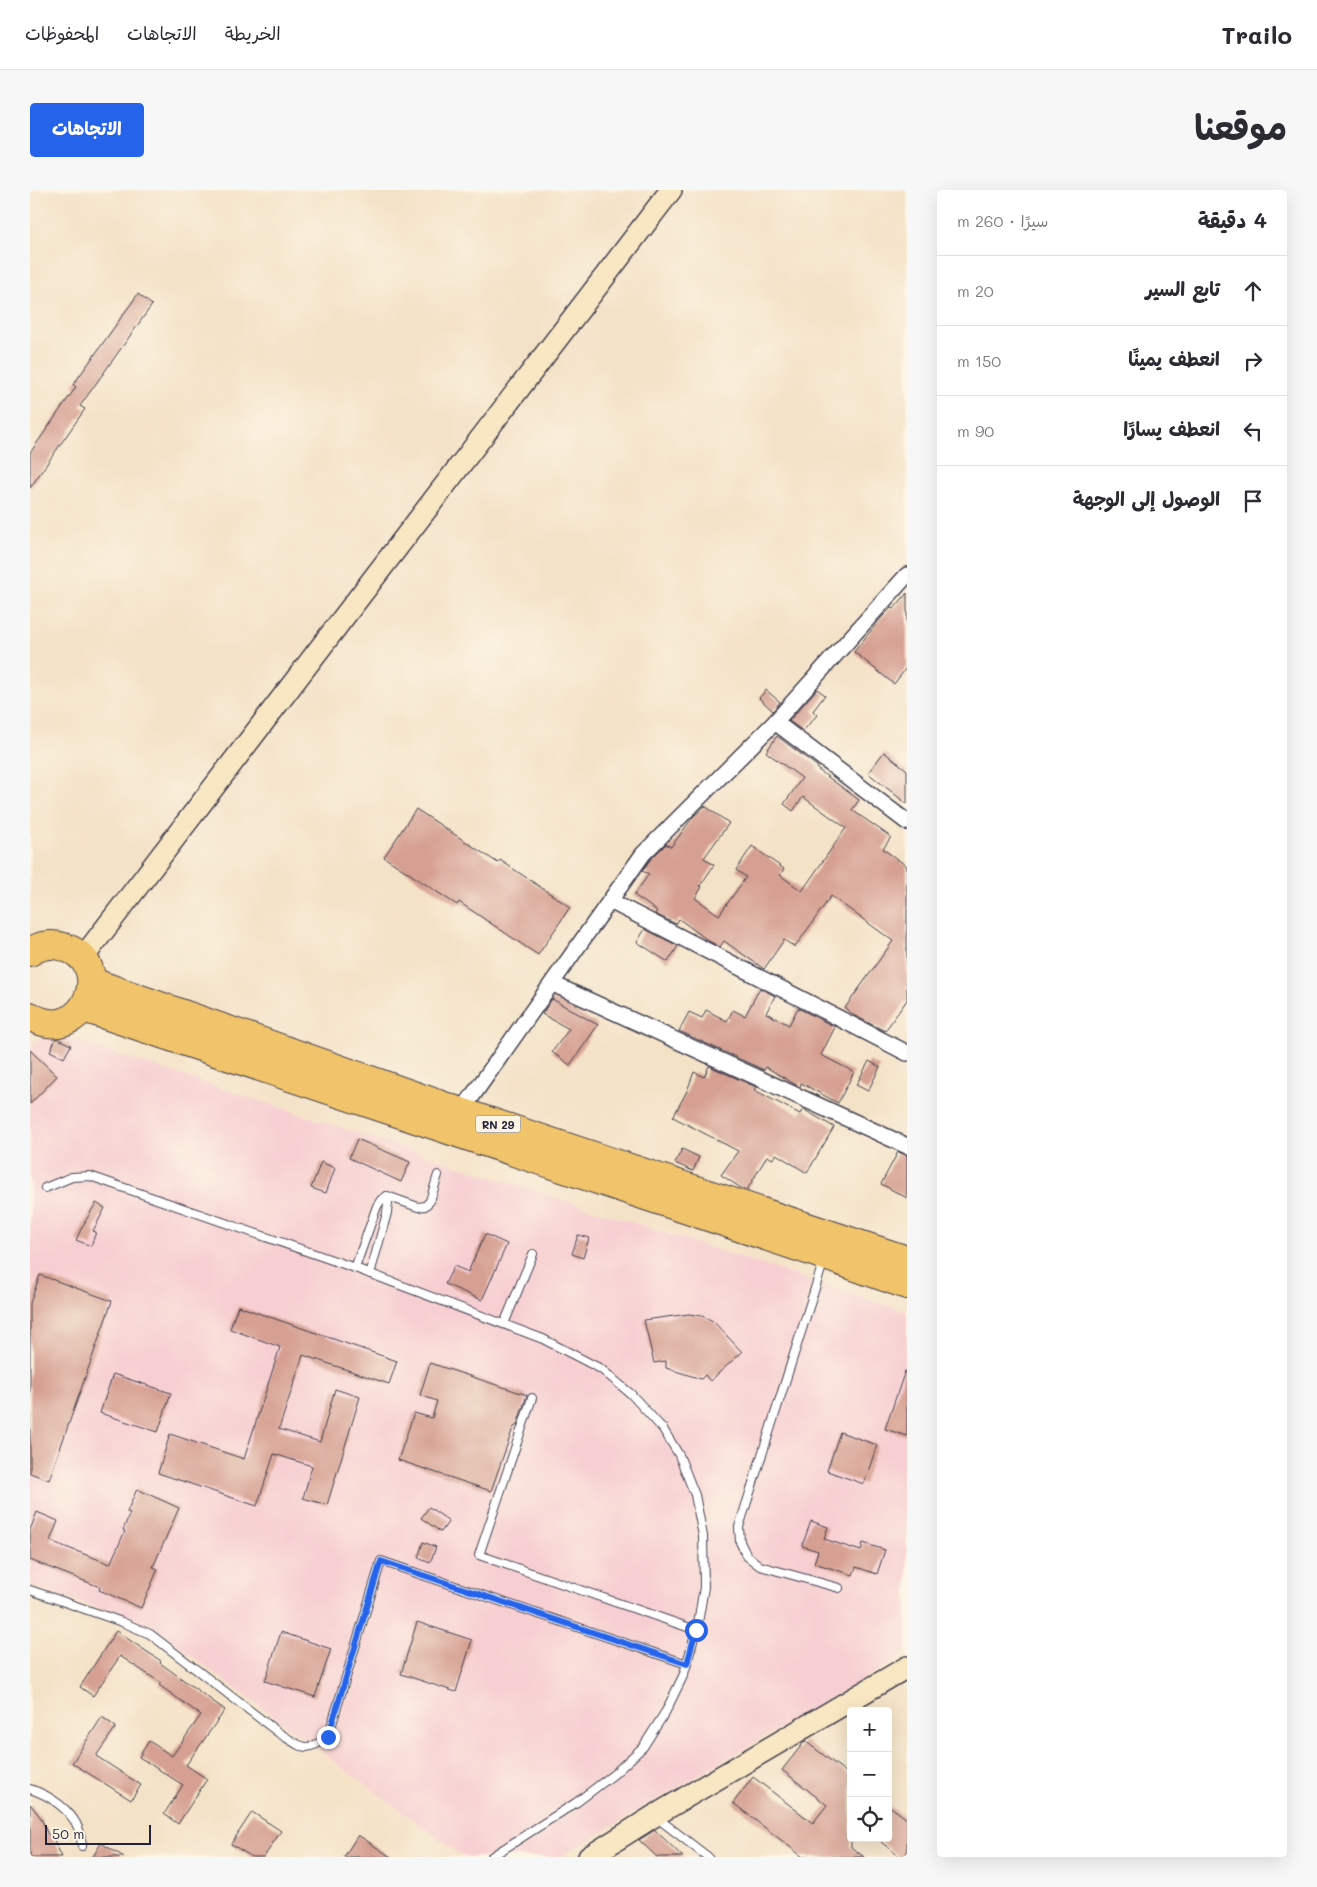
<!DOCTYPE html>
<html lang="ar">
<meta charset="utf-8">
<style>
body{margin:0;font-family:Mali,"Playpen Sans Arabic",sans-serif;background:#f7f7f7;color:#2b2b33;direction:rtl}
.controls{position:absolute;right:15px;bottom:15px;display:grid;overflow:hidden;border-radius:5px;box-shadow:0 5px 20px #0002}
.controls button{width:45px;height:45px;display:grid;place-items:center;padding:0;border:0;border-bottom:1px solid #e1e1e2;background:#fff;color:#2b2b33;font:25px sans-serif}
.scale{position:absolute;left:15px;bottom:12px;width:106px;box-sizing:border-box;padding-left:5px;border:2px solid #22223b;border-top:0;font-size:14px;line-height:18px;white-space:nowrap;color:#22223b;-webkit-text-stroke:4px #fcf5e5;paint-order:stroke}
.stop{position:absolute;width:15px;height:15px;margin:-11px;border:4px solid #2563eb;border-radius:50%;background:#fff}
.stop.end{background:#2563eb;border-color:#fff;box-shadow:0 1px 5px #0008}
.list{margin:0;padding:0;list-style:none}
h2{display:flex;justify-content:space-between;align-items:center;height:65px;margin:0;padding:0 20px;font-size:21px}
h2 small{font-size:16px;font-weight:400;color:#7c7c81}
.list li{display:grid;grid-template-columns:32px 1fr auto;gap:15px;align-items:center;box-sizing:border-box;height:70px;padding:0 20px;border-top:1px solid #e1e1e2}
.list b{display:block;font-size:19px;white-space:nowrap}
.list em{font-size:16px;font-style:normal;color:#7c7c81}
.icon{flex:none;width:28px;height:28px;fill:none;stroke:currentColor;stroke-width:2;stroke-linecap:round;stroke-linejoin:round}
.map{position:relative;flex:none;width:877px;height:1667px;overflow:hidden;direction:ltr;border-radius:5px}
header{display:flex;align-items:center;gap:30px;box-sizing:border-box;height:70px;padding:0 25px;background:#fff;border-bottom:1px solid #e1e1e2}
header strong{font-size:24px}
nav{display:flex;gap:28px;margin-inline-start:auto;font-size:18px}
.intro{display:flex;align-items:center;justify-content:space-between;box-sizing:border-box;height:120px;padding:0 30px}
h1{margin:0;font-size:35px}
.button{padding:12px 22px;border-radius:5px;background:#2563eb;color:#fff;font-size:18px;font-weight:700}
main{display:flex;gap:30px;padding:0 30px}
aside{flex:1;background:#fff;border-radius:5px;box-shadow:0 5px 20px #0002}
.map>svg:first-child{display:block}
</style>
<header>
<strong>Trailo</strong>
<nav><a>الخريطة</a><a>الاتجاهات</a><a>المحفوظات</a></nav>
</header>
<div class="intro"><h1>موقعنا</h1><a class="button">الاتجاهات</a></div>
<main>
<aside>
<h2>4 دقيقة<small>سيرًا · 260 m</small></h2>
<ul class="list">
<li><svg class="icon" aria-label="ahead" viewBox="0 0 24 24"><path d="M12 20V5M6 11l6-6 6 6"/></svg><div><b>تابع السير</b></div><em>20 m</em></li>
<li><svg class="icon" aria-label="right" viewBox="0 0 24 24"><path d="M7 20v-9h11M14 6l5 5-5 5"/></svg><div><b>انعطف يمينًا</b></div><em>150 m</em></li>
<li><svg class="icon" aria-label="left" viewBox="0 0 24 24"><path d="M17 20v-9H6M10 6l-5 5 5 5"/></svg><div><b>انعطف يسارًا</b></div><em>90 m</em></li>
<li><svg class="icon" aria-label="arrive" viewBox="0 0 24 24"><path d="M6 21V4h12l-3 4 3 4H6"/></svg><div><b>الوصول إلى الوجهة</b></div></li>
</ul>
</aside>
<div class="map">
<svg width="877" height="1667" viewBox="0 0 877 1667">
<rect width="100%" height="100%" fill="#fcf5e5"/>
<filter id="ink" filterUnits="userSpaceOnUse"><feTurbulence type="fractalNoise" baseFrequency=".02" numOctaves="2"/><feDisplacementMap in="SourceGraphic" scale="10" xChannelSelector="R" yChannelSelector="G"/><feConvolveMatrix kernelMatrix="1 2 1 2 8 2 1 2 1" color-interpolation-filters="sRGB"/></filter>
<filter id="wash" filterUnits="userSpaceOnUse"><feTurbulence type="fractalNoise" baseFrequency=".0096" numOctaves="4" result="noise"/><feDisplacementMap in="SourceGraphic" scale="20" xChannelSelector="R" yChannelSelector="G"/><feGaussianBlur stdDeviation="1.12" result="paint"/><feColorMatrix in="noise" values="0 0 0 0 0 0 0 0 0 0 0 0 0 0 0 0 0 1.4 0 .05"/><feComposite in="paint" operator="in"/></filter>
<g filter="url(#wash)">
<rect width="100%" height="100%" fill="#f4e2c7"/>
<polygon fill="#f7cfd2" points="15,841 877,1122 877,1457 869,1468 529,1667 434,1667 121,1436 0,1396 0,860"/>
<g id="blocks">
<g fill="#d59f91">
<polygon points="108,104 122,115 50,216 55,219 0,298 0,263 46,197 43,195"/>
<polygon points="877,403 877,477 864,494 824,462 852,427 861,418 864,419"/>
<polygon points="787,499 795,505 783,521 787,525 773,541 759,531"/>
<polygon points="736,500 750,512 743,521 729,508"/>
<polygon points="747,546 788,577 787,579 829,610 822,620 861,647 853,659 877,676 877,810 855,841 825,826 815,818 863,751 801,706 765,757 754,750 734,779 694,751 690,757 679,751 649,729 646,734 625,724 627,721 604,705 619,684 612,681 620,670 636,654 641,657 663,627 675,616 699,633 674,668 684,675 670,696 672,697 665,708 689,725 716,687 706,680 722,656 754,679 750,685 772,701 816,638 773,607 763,621 754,614 772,588 736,562"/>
<polygon points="854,562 877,580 877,614 838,583"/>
<polygon points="386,619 468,673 470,670 540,717 508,765 429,712 427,715 354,667"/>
<polygon points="615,739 648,756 638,772 607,752"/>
<polygon points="730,798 745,806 736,823 759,835 768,818 805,837 791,865 824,882 808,913 771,893 770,897 766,895 736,877 734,880 649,841 659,822 672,828 676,820 697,831 703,820 715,826"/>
<polygon points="522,809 568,835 540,875 522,862 539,839 512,824"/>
<polygon points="26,848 41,855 34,868 20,861"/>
<polygon points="0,860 27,886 0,914"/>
<polygon points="839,871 850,877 838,901 826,895"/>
<polygon points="679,876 726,897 724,900 770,924 773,919 804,937 777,983 746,964 743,969 737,966 717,1000 711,998 691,985 708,961 643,927 657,901 664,882 674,887"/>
<polygon points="327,949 380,972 371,992 319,968"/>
<polygon points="652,959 669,967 663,981 645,973"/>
<polygon points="868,962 877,965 877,1008 851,994"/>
<polygon points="291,972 305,978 296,1003 281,998"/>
<polygon points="66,1013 75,1018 63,1041 66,1042 61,1056 46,1050 52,1037"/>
<polygon points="455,1044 477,1054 452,1110 415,1094 424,1076 438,1082"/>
<polygon points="548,1045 559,1048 553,1068 542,1064"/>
<polygon points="10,1085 82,1111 19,1290 0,1283 0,1113"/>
<polygon points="208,1116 367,1171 359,1194 273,1165 249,1239 290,1252 305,1199 330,1207 297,1315 273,1308 282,1276 244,1264 227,1316 128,1283 140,1244 214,1269 250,1157 200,1139"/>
<polygon points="659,1124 672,1126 683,1131 712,1162 680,1191 675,1185 671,1189 636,1178 636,1171 624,1173 614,1130"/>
<polygon points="400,1173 497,1205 487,1235 483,1238 461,1301 368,1270 384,1223 402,1228 407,1211 390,1205"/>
<polygon points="875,1181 877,1181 877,1246 855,1239"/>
<polygon points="83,1184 141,1203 128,1242 70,1223"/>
<polygon points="810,1242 847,1255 834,1294 797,1281"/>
<polygon points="107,1299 149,1318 123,1377 128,1379 111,1418 69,1400 70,1397 0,1370 0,1340 7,1322 28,1331 20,1351 80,1374 95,1341 93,1340 100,1323 97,1322"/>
<polygon points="399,1317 419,1331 411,1342 391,1328"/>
<polygon points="781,1331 798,1337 794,1349 831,1361 833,1353 855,1360 847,1384 826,1377 823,1385 784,1373 788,1361 772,1356"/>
<polygon points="393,1352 406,1357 400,1373 388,1368"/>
<polygon points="387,1432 442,1450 426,1502 371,1484"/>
<polygon points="86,1441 131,1471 130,1473 195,1520 156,1575 177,1589 148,1634 134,1624 153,1595 109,1567 119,1551 142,1566 171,1525 129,1495 131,1493 90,1466 63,1506 50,1497"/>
<polygon points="251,1442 301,1459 285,1507 235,1491"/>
<polygon points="72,1527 86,1537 66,1566 111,1595 101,1610 42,1573"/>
<polygon points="775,1551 821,1586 821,1657 834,1667 773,1667 703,1613 723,1587 783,1633 797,1615 752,1580"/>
<polygon points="0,1614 11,1628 18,1645 23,1648 32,1667 0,1667"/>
<polygon points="858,1615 877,1629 877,1667 870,1667 846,1648 858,1648"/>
<polygon points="222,1622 251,1641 234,1667 222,1667 201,1654"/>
<polygon points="625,1640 653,1667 627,1667 609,1650"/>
<polygon points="328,1645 361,1667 314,1667"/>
<polygon points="71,1653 94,1667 63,1667"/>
</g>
</g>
</g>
<g filter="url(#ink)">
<use href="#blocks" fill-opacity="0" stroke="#423f50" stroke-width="1"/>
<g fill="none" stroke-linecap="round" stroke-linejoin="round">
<defs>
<g id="lane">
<polyline points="15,998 42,987 60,986 325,1078 513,1149 571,1179 601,1204 633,1239 649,1265 665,1305 673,1346 674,1397 668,1433 654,1484 636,1521 613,1557 584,1584 547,1612 461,1667"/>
<polyline points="357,1006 388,1017 395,1016 400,1011 408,985"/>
<polyline points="794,1070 709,1337 710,1352 717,1366 730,1376 809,1398"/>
<polyline points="325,1078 347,1016 351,1010 357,1006"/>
<polyline points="340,1084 357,1023 358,1013 357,1006"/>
<polyline points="474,1134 503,1064"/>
<polyline points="502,1208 449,1365 666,1440"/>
<path d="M 0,1400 L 92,1432 L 120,1444 L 249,1543 C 272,1557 274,1564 298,1547 L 351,1371 L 657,1474"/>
<path d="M 0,1599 C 19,1605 42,1620 49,1640 C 51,1644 51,1651 52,1656"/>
<polyline points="626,1627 678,1667"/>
</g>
<g id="street">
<polyline points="745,532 877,632"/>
<polyline points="580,711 877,863"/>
<polyline points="523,794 877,956"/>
<polyline points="431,922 613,664 745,532 877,385"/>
</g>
<g id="secondary">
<polyline points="52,769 641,0"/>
<polyline points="559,1667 624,1626 877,1477"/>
</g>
<g id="highway">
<path d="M 0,762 C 10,755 22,753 33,757 C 89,772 53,859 0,826"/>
<polyline points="62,792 431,922 877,1070"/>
<polyline points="54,818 795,1066 877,1095"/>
</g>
</defs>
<use href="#lane" stroke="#423f50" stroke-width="10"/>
<use href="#street" stroke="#423f50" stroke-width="18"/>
<use href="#secondary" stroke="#423f50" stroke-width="24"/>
<use href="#highway" stroke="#423f50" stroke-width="30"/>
<use href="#lane" stroke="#fff" stroke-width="8"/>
<use href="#street" stroke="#fff" stroke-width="15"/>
<use href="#secondary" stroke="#f9e7c3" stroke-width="21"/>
<use href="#highway" stroke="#f1c36a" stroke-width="28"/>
</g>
</g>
<g fill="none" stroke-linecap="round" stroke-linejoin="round" filter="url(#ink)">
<polyline stroke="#2563eb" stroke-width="6" points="298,1547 351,1371 657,1474 666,1440"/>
</g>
<g text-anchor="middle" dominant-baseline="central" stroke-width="5" stroke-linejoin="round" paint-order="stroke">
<rect fill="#fcf5e5" stroke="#63616e" stroke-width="1" x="445.5" y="925.5" width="45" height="17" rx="4"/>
<g font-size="11" font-weight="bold" fill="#22223b">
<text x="468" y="934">RN 29</text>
</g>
</g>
</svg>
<div class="controls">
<button>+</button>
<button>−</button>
<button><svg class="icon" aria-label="locate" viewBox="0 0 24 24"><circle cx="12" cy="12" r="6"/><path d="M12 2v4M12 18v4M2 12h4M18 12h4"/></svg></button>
</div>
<div class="scale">50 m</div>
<div class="stop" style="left:666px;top:1440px"></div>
<div class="stop end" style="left:298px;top:1547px"></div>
</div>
</main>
